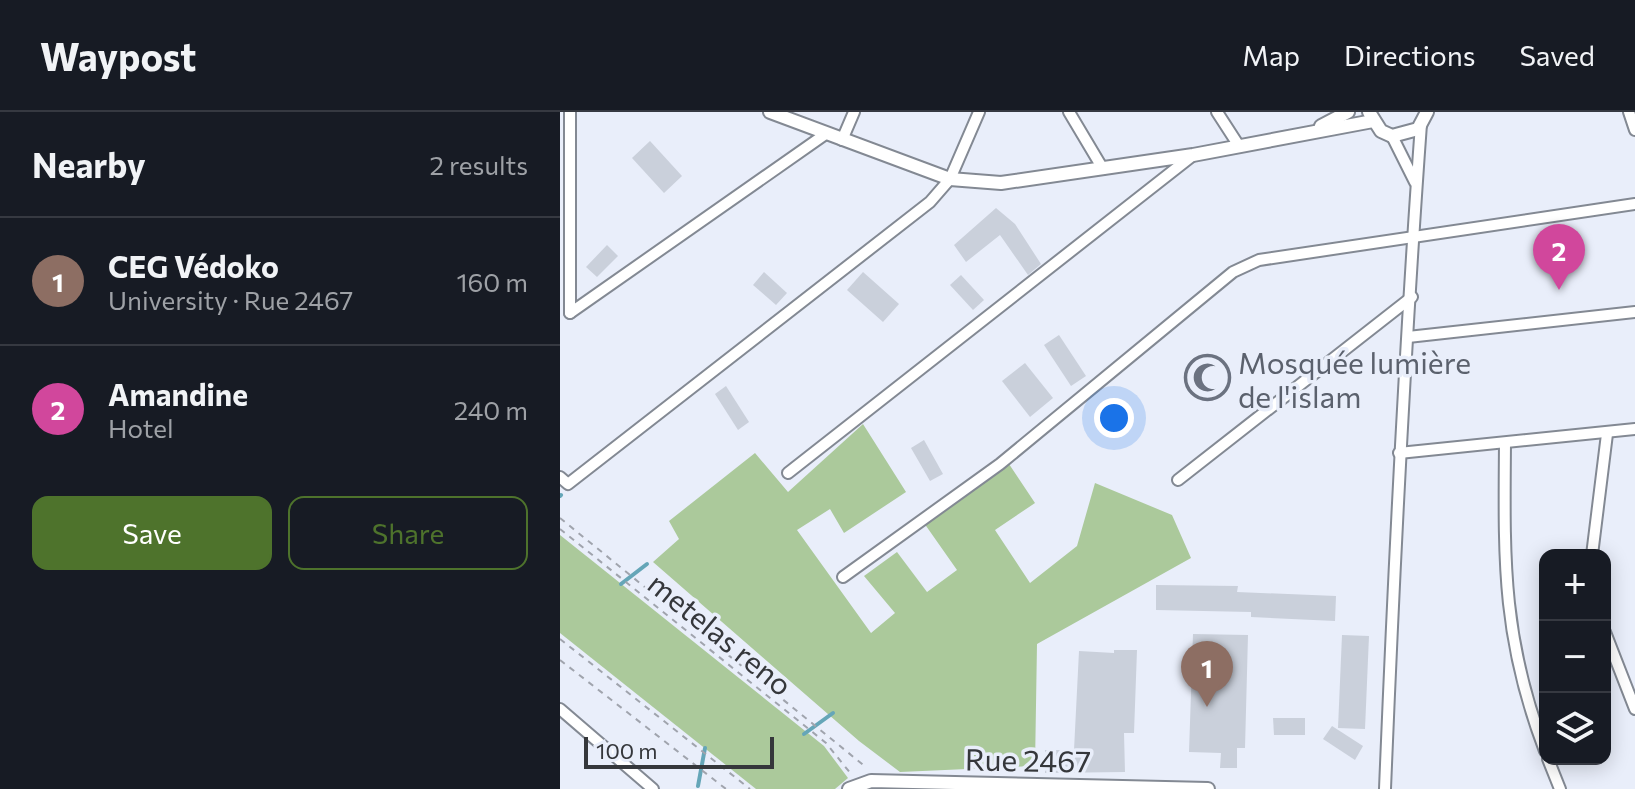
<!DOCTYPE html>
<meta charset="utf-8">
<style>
body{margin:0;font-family:Commissioner,sans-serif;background:#20242c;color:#f1f3f6}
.controls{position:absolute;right:24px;bottom:24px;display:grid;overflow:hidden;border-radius:16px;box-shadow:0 4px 20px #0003}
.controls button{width:72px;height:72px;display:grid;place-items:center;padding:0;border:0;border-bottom:2px solid #363941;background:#171b24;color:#f1f3f6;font:40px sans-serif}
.scale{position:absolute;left:24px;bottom:20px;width:190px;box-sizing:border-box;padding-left:8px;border:4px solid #35373b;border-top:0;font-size:22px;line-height:28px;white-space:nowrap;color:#35373b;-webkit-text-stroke:6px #e9eefa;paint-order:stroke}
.you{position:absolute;left:554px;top:306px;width:28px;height:28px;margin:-20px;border:6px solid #fff;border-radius:50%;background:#1a73e8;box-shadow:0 0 0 12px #1a73e833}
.badge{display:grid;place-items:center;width:52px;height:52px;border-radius:50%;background:#4e732c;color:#fff;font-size:26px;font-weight:700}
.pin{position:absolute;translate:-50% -66px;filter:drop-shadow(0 2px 4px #0008)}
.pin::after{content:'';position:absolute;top:42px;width:28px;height:24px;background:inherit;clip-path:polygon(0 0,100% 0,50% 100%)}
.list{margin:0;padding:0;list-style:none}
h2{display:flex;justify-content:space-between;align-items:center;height:104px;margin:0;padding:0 32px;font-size:34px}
h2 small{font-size:26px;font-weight:400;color:#9ea1a6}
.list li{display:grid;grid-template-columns:52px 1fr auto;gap:24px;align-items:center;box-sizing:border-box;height:128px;padding:0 32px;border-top:2px solid #363941}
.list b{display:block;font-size:30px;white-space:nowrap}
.list p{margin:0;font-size:26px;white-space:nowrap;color:#9ea1a6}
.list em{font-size:26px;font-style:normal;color:#9ea1a6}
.actions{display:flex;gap:16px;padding:24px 32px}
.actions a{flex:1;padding:18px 0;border:2px solid #4e732c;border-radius:16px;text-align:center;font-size:28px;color:#4e732c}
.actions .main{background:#4e732c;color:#fff}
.icon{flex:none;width:44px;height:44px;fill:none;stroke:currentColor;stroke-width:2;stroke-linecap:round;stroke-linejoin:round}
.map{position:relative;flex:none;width:1075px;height:677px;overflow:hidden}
header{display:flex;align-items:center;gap:48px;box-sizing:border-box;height:112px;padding:0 40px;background:#171b24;border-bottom:2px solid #363941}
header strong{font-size:38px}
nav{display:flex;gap:44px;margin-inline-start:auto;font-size:28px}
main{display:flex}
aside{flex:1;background:#171b24}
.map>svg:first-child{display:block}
</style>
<header>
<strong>Waypost</strong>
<nav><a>Map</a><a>Directions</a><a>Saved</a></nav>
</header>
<main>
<aside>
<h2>Nearby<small>2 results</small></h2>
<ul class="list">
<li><span class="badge" style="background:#8d6e63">1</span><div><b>CEG Védoko</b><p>University · Rue 2467</p></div><em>160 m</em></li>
<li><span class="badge" style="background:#d1479c">2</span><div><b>Amandine</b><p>Hotel</p></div><em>240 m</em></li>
</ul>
<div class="actions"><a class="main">Save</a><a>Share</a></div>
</aside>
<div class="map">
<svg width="1075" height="677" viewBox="0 0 1075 677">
<rect width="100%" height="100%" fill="#e9eefa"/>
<g fill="#abc99b">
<polygon points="303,312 346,380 284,421 270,397 237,418 311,521 335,501 304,464 337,440 367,480 397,458 364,411 449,352 475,391 435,418 470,471 517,434 535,371 612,403 631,446 477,532 475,654 340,660 299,629 93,450 119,427 109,409 195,341 228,380"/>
<polygon points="0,423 264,634 288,666 275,677 196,677 0,521"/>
</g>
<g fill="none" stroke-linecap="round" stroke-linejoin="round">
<g stroke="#65a6b8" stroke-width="4">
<polyline points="0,384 1,383"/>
<polyline points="61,472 87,452"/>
<polyline points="244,622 273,601"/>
<polyline points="138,674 145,636"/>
</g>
</g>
<g fill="#cad0db">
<polygon points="90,29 122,64 104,81 72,46"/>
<polygon points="436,96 455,112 481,152 468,163 440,123 406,150 394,133"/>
<polygon points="47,133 58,144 37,165 26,155"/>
<polygon points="204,160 227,181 216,193 193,173"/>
<polygon points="303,160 339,192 323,210 287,178"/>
<polygon points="401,163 424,188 413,198 390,173"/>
<polygon points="499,223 526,264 511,274 484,233"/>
<polygon points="465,251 493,286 470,305 442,269"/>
<polygon points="166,274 189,310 178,318 155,282"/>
<polygon points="364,328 383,362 370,369 351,336"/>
<polygon points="596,473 678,474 677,480 776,484 775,509 691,505 691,500 596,498"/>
<polygon points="633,522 688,523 685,636 677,636 677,656 660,656 661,641 629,640"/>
<polygon points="782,523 809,524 805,617 778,616"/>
<polygon points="554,538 577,538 574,621 564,621 565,660 485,661 485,638 514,638 519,539 554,541"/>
<polygon points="713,606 745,606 745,623 714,623"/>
<polygon points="772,614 803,634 795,648 763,627"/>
</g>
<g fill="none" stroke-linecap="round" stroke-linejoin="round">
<defs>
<g id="minor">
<polyline points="10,0 10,201"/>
<polyline points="509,0 543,57"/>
<polyline points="657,0 679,34"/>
<polyline points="1069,0 1075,18"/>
<polyline points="832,24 855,70"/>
<polyline points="282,28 294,0"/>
<polyline points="10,201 267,21"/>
<polyline points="848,225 1075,200"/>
<path d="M 945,331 C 944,449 942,526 985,639"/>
<polyline points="839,341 1075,317"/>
<polyline points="228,361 632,44"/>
<polyline points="0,365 8,372 370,90 390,67 419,0"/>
<polyline points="618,368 852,185"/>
<polyline points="1032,443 1047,322"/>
<polyline points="283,465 440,352 673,160 699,148 1075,92"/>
<polyline points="1045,520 1075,597"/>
<polyline points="0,597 93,677"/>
<polyline points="988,647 1000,677"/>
<path d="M 825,677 C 834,455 845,233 861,12"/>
</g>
<g id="tertiary">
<polyline points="210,0 390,67 441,71 633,43 813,9"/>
<polyline points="809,0 821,19 832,24 858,17 867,0"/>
<polyline points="761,14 788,0"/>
<polyline points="289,677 311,669 648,677"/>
</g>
</defs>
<use href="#minor" stroke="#838993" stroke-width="14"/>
<use href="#tertiary" stroke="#838993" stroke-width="16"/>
<g stroke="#a0a4ad" stroke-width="2" stroke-dasharray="6 6" stroke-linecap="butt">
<polyline points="0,406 307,656"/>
<polyline points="0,417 266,631 291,662"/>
<polyline points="0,527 190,677"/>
<polyline points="0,548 166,677"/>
</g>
<use href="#minor" stroke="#fff" stroke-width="10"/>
<use href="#tertiary" stroke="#fff" stroke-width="12"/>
</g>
<defs>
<symbol id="mosque-ring" viewBox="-11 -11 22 22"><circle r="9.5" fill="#e9eefa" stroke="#6b7280" stroke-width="1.5"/><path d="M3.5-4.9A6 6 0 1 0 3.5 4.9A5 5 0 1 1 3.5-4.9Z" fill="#6b7280"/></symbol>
</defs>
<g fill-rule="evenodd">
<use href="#mosque-ring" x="622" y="240" width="51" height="51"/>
</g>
<g text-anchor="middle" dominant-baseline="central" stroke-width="7" stroke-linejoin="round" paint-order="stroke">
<g font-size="30" fill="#5b616d" stroke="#e9eefa" text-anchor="start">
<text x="678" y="249">Mosquée lumière<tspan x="678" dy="34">de l'islam</tspan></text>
</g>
<g font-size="30" fill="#35373b" stroke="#e9eefa">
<text transform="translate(161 521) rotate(39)">metelas reno</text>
<text transform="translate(468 647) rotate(1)">Rue 2467</text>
</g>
</g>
</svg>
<div class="controls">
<button>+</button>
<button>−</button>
<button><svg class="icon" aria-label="layers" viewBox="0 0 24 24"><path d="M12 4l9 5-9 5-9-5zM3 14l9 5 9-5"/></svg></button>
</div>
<div class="scale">100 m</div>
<div class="you"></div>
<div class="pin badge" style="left:647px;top:595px;background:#8d6e63">1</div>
<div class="pin badge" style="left:999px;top:178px;background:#d1479c">2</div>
</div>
</main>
